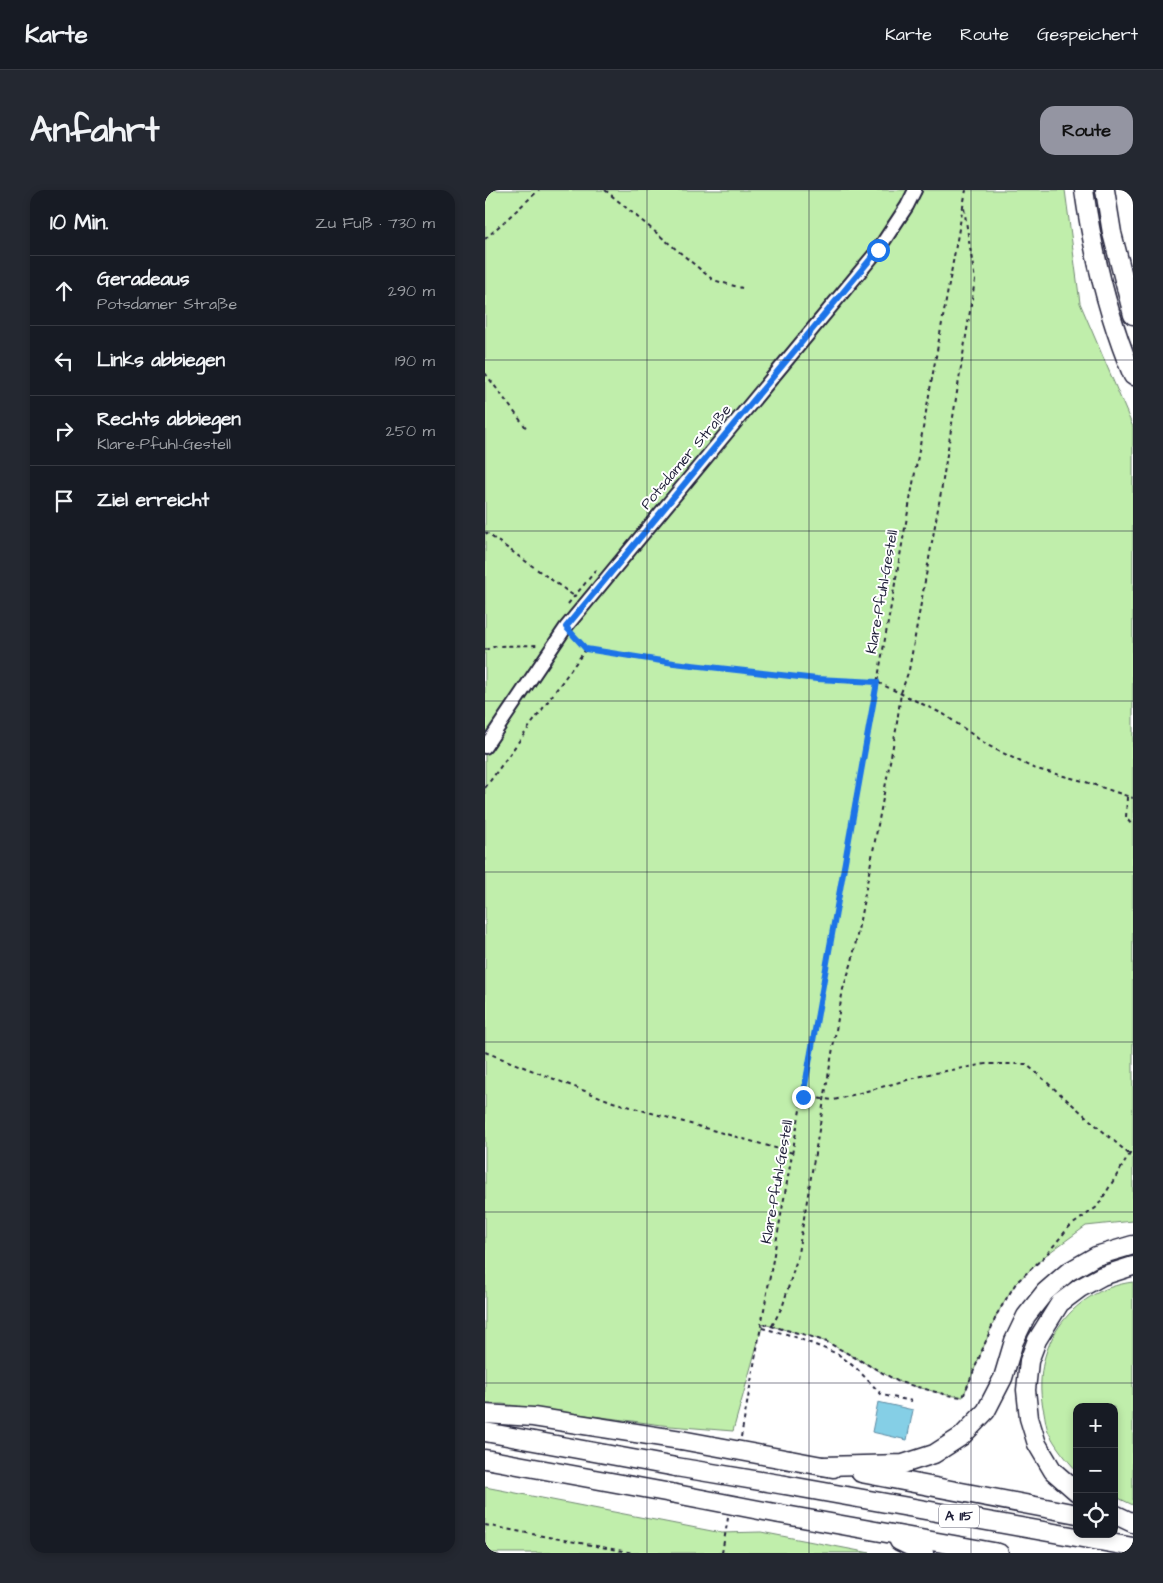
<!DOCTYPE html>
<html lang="de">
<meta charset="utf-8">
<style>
body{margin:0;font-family:"Architects Daughter",sans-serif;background:#242831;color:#f1f3f6}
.controls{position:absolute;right:15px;bottom:15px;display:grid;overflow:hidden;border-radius:10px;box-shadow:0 2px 8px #0003}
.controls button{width:45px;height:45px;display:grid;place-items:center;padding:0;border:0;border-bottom:1px solid #363941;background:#171b24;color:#f1f3f6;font:25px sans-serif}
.stop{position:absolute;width:15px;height:15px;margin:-11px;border:4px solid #1a73e8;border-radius:50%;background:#fff}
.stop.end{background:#1a73e8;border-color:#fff;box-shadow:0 1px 5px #0008}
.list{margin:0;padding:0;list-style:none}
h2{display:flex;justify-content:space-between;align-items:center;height:65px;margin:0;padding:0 20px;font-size:21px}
h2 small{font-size:16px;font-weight:400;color:#9ea1a6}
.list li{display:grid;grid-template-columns:32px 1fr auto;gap:15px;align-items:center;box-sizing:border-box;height:70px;padding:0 20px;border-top:1px solid #363941}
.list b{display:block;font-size:19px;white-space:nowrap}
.list p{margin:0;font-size:16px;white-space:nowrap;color:#9ea1a6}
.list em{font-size:16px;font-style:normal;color:#9ea1a6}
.icon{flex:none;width:28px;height:28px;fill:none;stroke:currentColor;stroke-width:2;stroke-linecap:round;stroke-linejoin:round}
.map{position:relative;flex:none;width:648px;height:1363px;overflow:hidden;border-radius:15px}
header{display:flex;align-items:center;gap:30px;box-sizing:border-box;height:70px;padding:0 25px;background:#171b24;border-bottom:1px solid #363941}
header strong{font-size:24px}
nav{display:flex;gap:28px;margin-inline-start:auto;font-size:18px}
.intro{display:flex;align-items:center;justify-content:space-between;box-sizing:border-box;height:120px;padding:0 30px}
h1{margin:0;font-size:35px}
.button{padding:12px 22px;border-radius:15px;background:#9495a2;color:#111;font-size:18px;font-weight:700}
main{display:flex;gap:30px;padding:0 30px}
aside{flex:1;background:#171b24;border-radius:15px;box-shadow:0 2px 8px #0003}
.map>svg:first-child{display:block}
</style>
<header>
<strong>Karte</strong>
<nav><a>Karte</a><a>Route</a><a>Gespeichert</a></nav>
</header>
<div class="intro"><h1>Anfahrt</h1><a class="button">Route</a></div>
<main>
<aside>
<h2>10 Min.<small>Zu Fuß · 730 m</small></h2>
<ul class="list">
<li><svg class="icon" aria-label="ahead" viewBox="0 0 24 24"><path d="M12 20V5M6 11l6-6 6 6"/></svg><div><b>Geradeaus</b><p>Potsdamer Straße</p></div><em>290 m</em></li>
<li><svg class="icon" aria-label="left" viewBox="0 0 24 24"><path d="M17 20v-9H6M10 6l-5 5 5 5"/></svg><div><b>Links abbiegen</b></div><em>190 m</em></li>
<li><svg class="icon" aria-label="right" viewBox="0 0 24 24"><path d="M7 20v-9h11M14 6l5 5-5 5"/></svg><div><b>Rechts abbiegen</b><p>Klare-Pfuhl-Gestell</p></div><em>250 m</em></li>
<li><svg class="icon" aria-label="arrive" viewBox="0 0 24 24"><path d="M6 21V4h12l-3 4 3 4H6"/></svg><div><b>Ziel erreicht</b></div></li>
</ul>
</aside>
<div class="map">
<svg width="648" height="1363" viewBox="0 0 648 1363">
<rect width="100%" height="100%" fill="#fff"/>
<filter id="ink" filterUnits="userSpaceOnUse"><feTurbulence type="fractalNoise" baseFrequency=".02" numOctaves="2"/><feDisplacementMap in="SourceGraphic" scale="10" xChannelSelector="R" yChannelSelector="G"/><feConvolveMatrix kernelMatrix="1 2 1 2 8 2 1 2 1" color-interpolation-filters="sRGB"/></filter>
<g filter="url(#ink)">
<g fill="#c0eeab" stroke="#718873">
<polygon points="0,0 431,0 436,5 438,0 580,0 595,113 648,237 648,1031 601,1036 561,1065 531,1093 512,1124 478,1207 462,1205 414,1192 342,1152 321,1145 278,1134 248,1241 185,1236 17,1214 0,1214"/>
<path d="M 648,1092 L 648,1315 L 629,1306 L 629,1217 L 592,1217 L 592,1281 C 581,1269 570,1256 563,1241 C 561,1235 560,1228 559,1222 C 544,1160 584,1100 648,1092 Z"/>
<polygon points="0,1297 237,1343 276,1342 385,1363 0,1363"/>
</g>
<polygon fill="#85cfe6" stroke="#5d8aa2" points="393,1212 428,1220 422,1250 387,1242"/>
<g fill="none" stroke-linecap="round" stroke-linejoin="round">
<polyline stroke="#5d8aa2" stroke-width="3" points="647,0 648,5"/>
<defs>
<polyline id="minor" points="0,557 81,437 393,60 422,16 430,0"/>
<g id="highway">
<path d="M 599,0 C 608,63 623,127 648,186"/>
<polyline points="620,0 627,43 648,125"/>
<polyline points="0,1224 48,1227 196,1250"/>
<polyline points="0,1242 191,1277"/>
<polyline points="0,1269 186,1303"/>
<polyline points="305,1270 348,1278"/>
<polyline points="338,1276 418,1274 449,1264 477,1246 501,1221 518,1188 529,1151 541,1126 560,1102 583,1082 611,1066 648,1055"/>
<polyline points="376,1283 592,1324"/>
<polyline points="300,1295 648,1357"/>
<polyline points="592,1302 568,1281 552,1254 544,1228 541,1200 544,1171 552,1150 575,1113 595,1098 617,1086 648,1076"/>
<polyline points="295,1324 514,1363"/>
<polyline points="629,1324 648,1333"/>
<polyline points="414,1351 439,1363"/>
</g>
</defs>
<use href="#minor" stroke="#22223b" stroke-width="16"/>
<use href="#highway" stroke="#22223b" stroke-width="21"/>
<g stroke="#22223b" stroke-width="2" stroke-dasharray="4 4" stroke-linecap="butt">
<polyline points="120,0 228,90 257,98"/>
<polyline points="0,49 54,0"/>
<polyline points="0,183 42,239"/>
<polyline points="0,342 89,406"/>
<polyline points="83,414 112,379"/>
<polyline points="89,446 101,459 189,473 332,489 392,492 460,525 502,555 548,578 598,591 648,608"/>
<polyline points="0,460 11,456 55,455"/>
<polyline points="0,598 101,459"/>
<polyline points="642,607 641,628 648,636"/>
<polyline points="0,862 128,912 308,963"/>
<polyline points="318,907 349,910 444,884 501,874 541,874 645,965"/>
<polyline points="278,1134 321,1145 342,1152 414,1192 462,1205 478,1207 512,1124 531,1093 561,1065 584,1037 612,1017 648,959"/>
<polyline points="287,1136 298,1115 312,1069 358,799 367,772 411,540 416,503 424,480 456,302 490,90 479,18"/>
<polyline points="277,1138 305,1145 353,1164 372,1179 397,1205 427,1211"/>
<polyline points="256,1247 481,0"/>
<polyline points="0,1335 148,1363"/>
<polyline points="237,1363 243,1328"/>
</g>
<use href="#minor" stroke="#fff" stroke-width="12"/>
<use href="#highway" stroke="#fff" stroke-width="18"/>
<defs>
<g id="highway-bridge">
<polyline points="196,1250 305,1270"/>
<polyline points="191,1277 300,1295"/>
<polyline points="186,1303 295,1324"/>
</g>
</defs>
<use href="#highway-bridge" stroke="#22223b" stroke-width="21" stroke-linecap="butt"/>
<use href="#highway-bridge" stroke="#fff" stroke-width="18"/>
</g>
</g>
<g fill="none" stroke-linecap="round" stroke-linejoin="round" filter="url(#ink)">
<polyline stroke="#1a73e8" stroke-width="6" points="318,907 392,492 332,489 189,473 101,459 81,437 393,60"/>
</g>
<path fill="none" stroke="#22223b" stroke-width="1" stroke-opacity="0.55" d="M 162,0 L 162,1363M 324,0 L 324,1363M 486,0 L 486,1363M 0,170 L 648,170M 0,341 L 648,341M 0,511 L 648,511M 0,682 L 648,682M 0,852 L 648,852M 0,1022 L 648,1022M 0,1193 L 648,1193"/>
<g text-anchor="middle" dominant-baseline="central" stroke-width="4" stroke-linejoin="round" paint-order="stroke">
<rect fill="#fff" stroke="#646476" stroke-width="1" x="454" y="1314.5" width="40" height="23" rx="4"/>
<g font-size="14" font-weight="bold" fill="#22223b">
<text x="474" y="1326">A 115</text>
</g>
<g font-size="15" fill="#22223b" stroke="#fff">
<text transform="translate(201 267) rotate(-50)">Potsdamer Straße</text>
<text transform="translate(397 402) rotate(-80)">Klare-Pfuhl-Gestell</text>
<text transform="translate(292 992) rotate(-80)">Klare-Pfuhl-Gestell</text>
</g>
</g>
</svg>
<div class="controls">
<button>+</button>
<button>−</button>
<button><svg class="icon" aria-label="locate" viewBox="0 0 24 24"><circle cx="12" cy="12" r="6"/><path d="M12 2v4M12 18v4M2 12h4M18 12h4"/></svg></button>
</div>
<div class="stop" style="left:393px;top:60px"></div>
<div class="stop end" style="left:318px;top:907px"></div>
</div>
</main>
